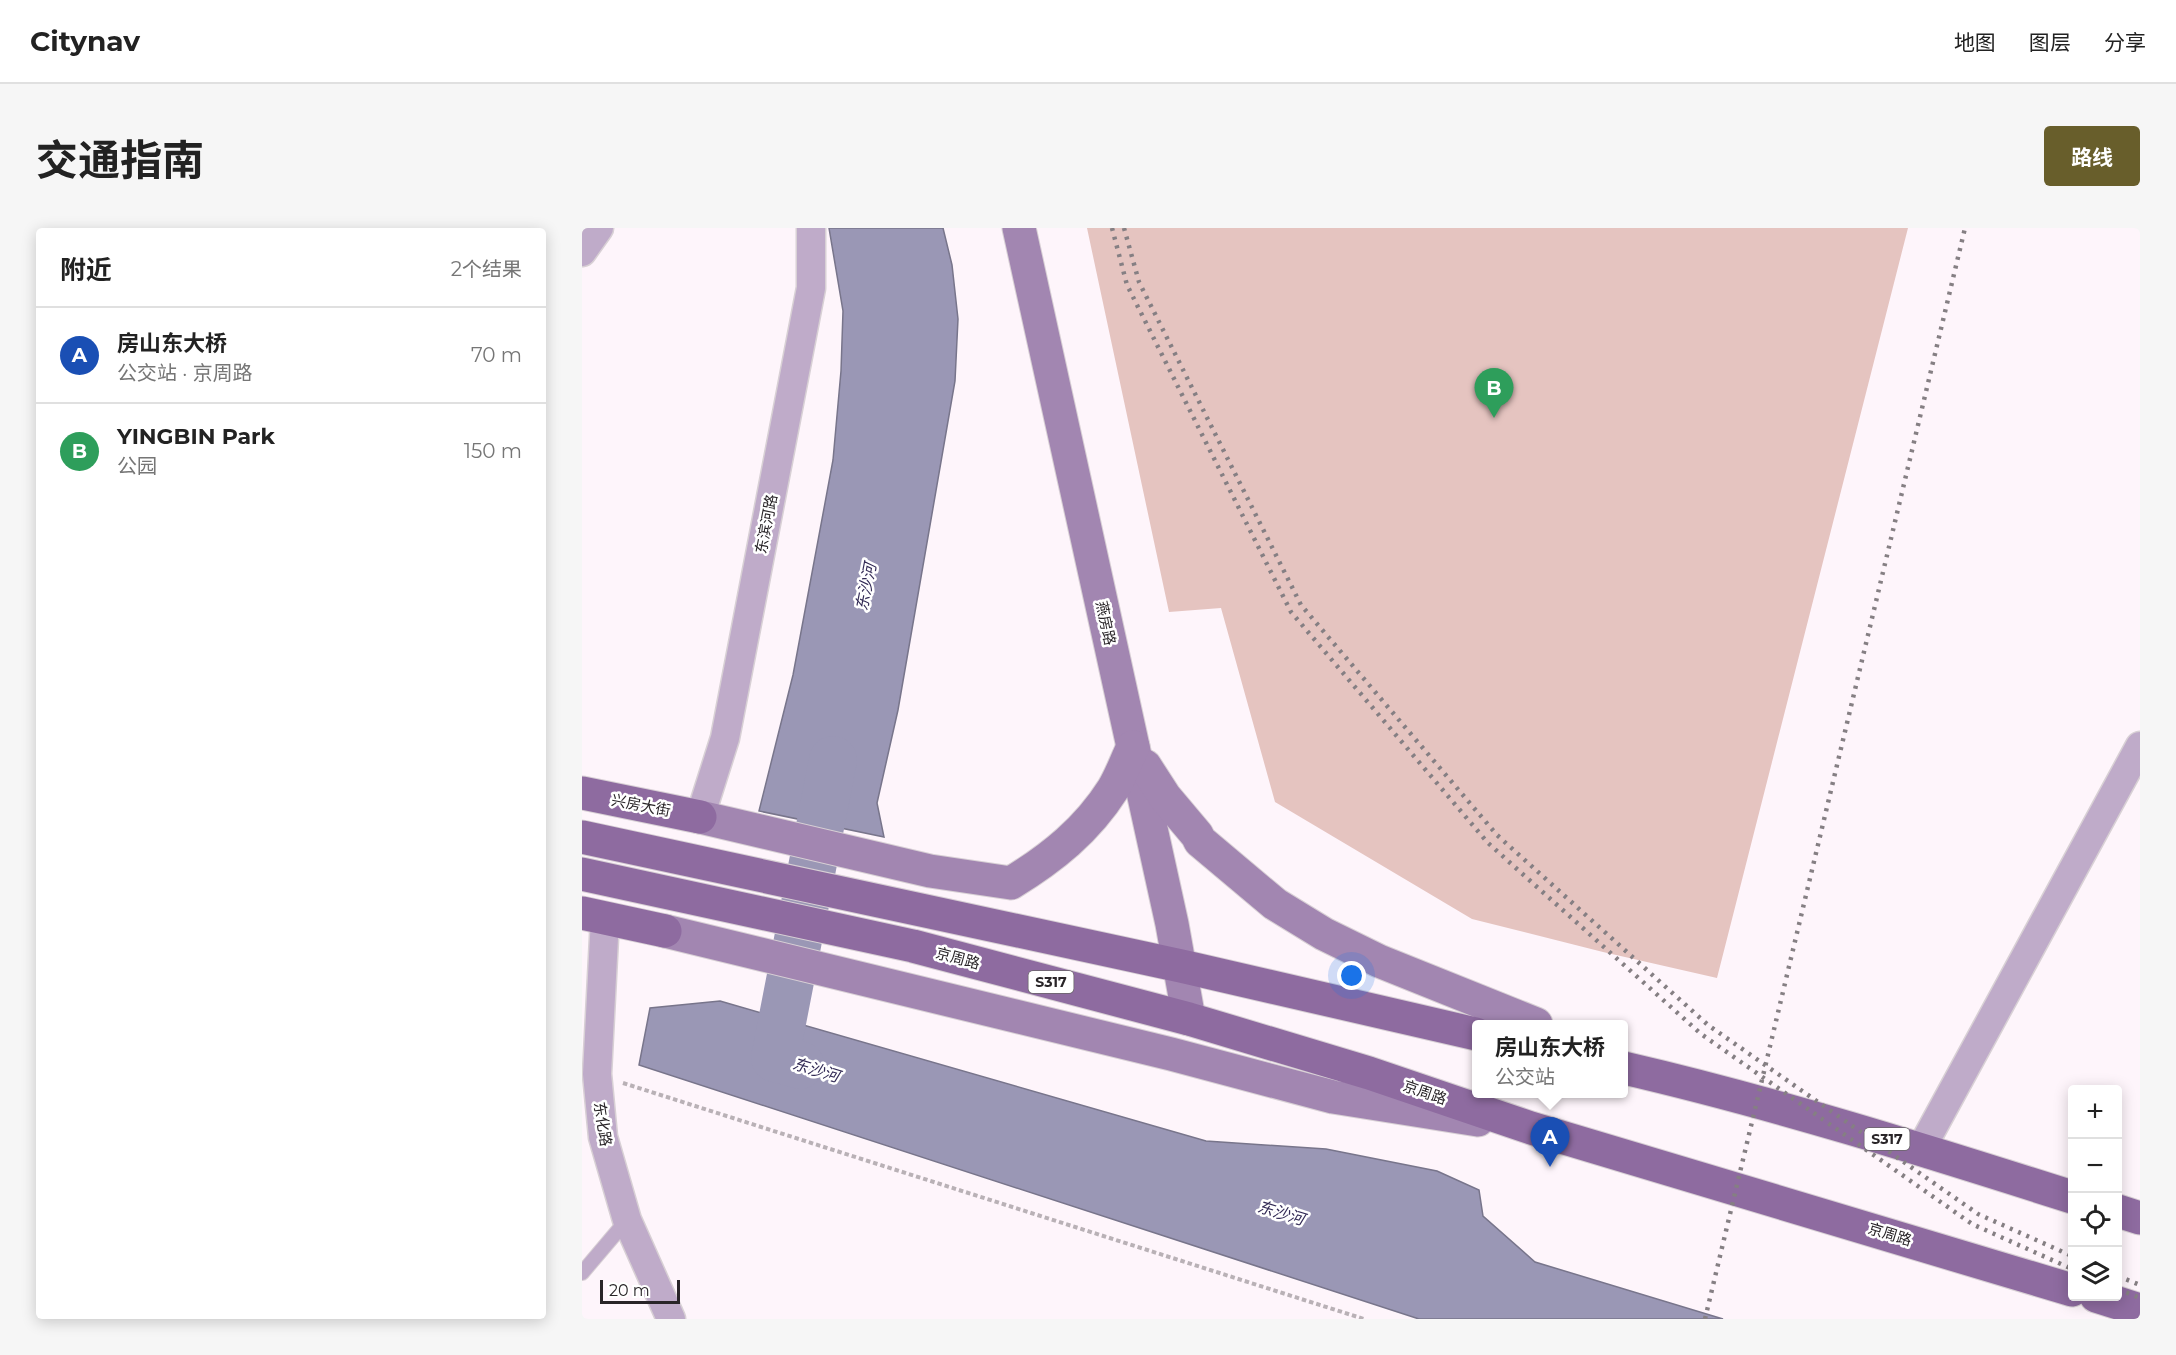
<!DOCTYPE html>
<html lang="zh">
<meta charset="utf-8">
<style>
body{margin:0;font-family:Montserrat,"Noto Sans SC",sans-serif;background:#f6f6f6;color:#222}
.controls{position:absolute;right:18px;bottom:18px;display:grid;overflow:hidden;border-radius:6px;box-shadow:0 3px 15px #0003}
.controls button{width:54px;height:54px;display:grid;place-items:center;padding:0;border:0;border-bottom:2px solid #e0e0e0;background:#fff;color:#222;font:30px sans-serif}
.scale{position:absolute;left:18px;bottom:15px;width:80px;box-sizing:border-box;padding-left:6px;border:3px solid #292528;border-top:0;font-size:16px;line-height:21px;white-space:nowrap;color:#292528;-webkit-text-stroke:4px #fff;paint-order:stroke}
.you{position:absolute;left:770px;top:748px;width:21px;height:21px;margin:-15px;border:4px solid #fff;border-radius:50%;background:#1a73e8;box-shadow:0 0 0 9px #1a73e833}
.badge{display:grid;place-items:center;width:39px;height:39px;border-radius:50%;background:#685e2b;color:#fff;font-size:20px;font-weight:700}
.pin{position:absolute;translate:-50% -50px;filter:drop-shadow(0 2px 3px #0008)}
.pin::after{content:'';position:absolute;top:32px;width:21px;height:18px;background:inherit;clip-path:polygon(0 0,100% 0,50% 100%)}
.popup{position:absolute;left:890px;top:792px;width:156px;height:78px;box-sizing:border-box;display:grid;place-content:center;border-radius:6px;background:#fff;filter:drop-shadow(0 2px 4px #0005);font-size:20px;white-space:nowrap;color:#767676}
.popup b{font-size:22px;color:#222}
.popup::after{content:'';position:absolute;left:50%;top:100%;margin-left:-12px;border:12px solid transparent;border-top-color:#fff}
.list{margin:0;padding:0;list-style:none}
h2{display:flex;justify-content:space-between;align-items:center;height:78px;margin:0;padding:0 24px;font-size:26px}
h2 small{font-size:20px;font-weight:400;color:#767676}
.list li{display:grid;grid-template-columns:39px 1fr auto;gap:18px;align-items:center;box-sizing:border-box;height:96px;padding:0 24px;border-top:2px solid #e0e0e0}
.list b{display:block;font-size:22px;white-space:nowrap}
.list p{margin:0;font-size:20px;white-space:nowrap;color:#767676}
.list em{font-size:20px;font-style:normal;color:#767676}
.icon{flex:none;width:33px;height:33px;fill:none;stroke:currentColor;stroke-width:2;stroke-linecap:round;stroke-linejoin:round}
.map{position:relative;flex:none;width:1558px;height:1091px;overflow:hidden;border-radius:6px}
header{display:flex;align-items:center;gap:36px;box-sizing:border-box;height:84px;padding:0 30px;background:#fff;border-bottom:2px solid #e0e0e0}
header strong{font-size:28px}
nav{display:flex;gap:33px;margin-inline-start:auto;font-size:21px}
.intro{display:flex;align-items:center;justify-content:space-between;box-sizing:border-box;height:144px;padding:0 36px}
h1{margin:0;font-size:42px}
.button{padding:15px 27px;border-radius:6px;background:#685e2b;color:#fff;font-size:21px;font-weight:700}
main{display:flex;gap:36px;padding:0 36px}
aside{flex:1;background:#fff;border-radius:6px;box-shadow:0 3px 15px #0003}
.map>svg:first-child{display:block}
</style>
<header>
<strong>Citynav</strong>
<nav><a>地图</a><a>图层</a><a>分享</a></nav>
</header>
<div class="intro"><h1>交通指南</h1><a class="button">路线</a></div>
<main>
<aside>
<h2>附近<small>2个结果</small></h2>
<ul class="list">
<li><span class="badge" style="background:#1a4fb4">A</span><div><b>房山东大桥</b><p>公交站 · 京周路</p></div><em>70 m</em></li>
<li><span class="badge" style="background:#2e9e5b">B</span><div><b>YINGBIN Park</b><p>公园</p></div><em>150 m</em></li>
</ul>
</aside>
<div class="map">
<svg width="1558" height="1091" viewBox="0 0 1558 1091">
<rect width="100%" height="100%" fill="#fef5fb"/>
<polygon fill="#e5c4c0" points="505,0 1326,0 1135,750 1021,724 890,691 693,574 639,380 587,384"/>
<g fill="#9a97b5" stroke="#78758b" stroke-width="1.5">
<polygon points="247,0 361,0 370,37 376,91 373,153 316,482 295,575 302,609 177,583 211,447 251,232 259,143 261,83"/>
<polygon points="138,773 624,913 744,921 855,943 897,962 901,988 953,1034 1141,1091 837,1091 57,837 68,780"/>
</g>
<g fill="none" stroke-linecap="round" stroke-linejoin="round">
<polyline stroke="#9a97b5" stroke-width="48" points="218,837 193,830 251,532"/>
<defs>
<polyline id="lane" points="0,1045 45,992"/>
<g id="street">
<polyline points="0,24 17,0"/>
<polyline points="118,589 143,510 229,60 229,0"/>
<polyline points="23,690 15,846 21,909 45,992 89,1091"/>
<polyline points="1339,921 1558,518"/>
</g>
<g id="secondary">
<polyline points="437,0 590,696 607,791"/>
<polyline points="563,538 583,569 615,607 618,613 693,676 742,706 797,733 954,796"/>
<path d="M 118,589 L 348,643 L 429,655 C 470,630 505,602 531,561 C 539,548 544,533 551,519"/>
<polyline points="83,703 589,826 751,869 896,892"/>
</g>
<g id="primary">
<polyline points="0,565 118,589"/>
<polyline points="0,609 599,738 894,806"/>
<polyline points="0,646 331,718 607,791 787,845 949,900 1490,1062"/>
<polyline points="0,685 83,703"/>
<path d="M 1042,840 C 1193,875 1342,922 1490,969"/>
<polyline points="1536,983 1558,990"/>
<polyline points="1514,1068 1558,1082"/>
</g>
</defs>
<use href="#lane" stroke="#d8d0d5" stroke-width="16"/>
<use href="#street" stroke="#d8d0d5" stroke-width="31"/>
<use href="#secondary" stroke="#d8d0d5" stroke-width="35"/>
<use href="#primary" stroke="#d8d0d5" stroke-width="35"/>
<polyline stroke="#b9b1b6" stroke-width="4" stroke-dasharray="4.5 3" stroke-linecap="butt" points="41,855 782,1091"/>
<use href="#lane" stroke="#bfabc9" stroke-width="14"/>
<use href="#street" stroke="#bfabc9" stroke-width="28"/>
<use href="#secondary" stroke="#a286b1" stroke-width="33"/>
<use href="#primary" stroke="#8e6ba0" stroke-width="33"/>
<g stroke="#857f83" stroke-width="4.5" stroke-dasharray="3 6" stroke-linecap="butt">
<polyline points="530,0 545,57 709,384 906,615 1119,806 1390,996 1490,1041"/>
<polyline points="542,0 557,54 719,377 915,607 1126,797 1396,986 1490,1028"/>
<polyline points="1536,1048 1558,1057"/>
<polyline points="1536,1061 1558,1070"/>
<polyline points="1123,1091 1383,0"/>
</g>
</g>
<g text-anchor="middle" dominant-baseline="central" stroke-width="5" stroke-linejoin="round" paint-order="stroke">
<g fill="#fff" stroke="#696668" stroke-width="1.5">
<rect x="446.5" y="743" width="45" height="22" rx="4.5"/>
<rect x="1282.5" y="900" width="45" height="22" rx="4.5"/>
</g>
<g font-size="14" font-weight="bold" fill="#292528">
<text x="469" y="754">S317</text>
<text x="1305" y="911">S317</text>
</g>
<g font-size="15" fill="#292528" stroke="#fff">
<text transform="translate(184 296) rotate(-79)">东滨河路</text>
<text transform="translate(524 395) rotate(78)">燕房路</text>
<text transform="translate(59 577) rotate(11)">兴房大街</text>
<text transform="translate(376 730) rotate(15)">京周路</text>
<text transform="translate(843 864) rotate(19)">京周路</text>
<text transform="translate(21 896) rotate(81)">东化路</text>
<text transform="translate(1308 1006) rotate(17)">京周路</text>
</g>
<g font-size="16" font-style="italic" fill="#322a55" stroke="#fff">
<text transform="translate(284 359) rotate(-79)">东沙河</text>
<text transform="translate(234 842) rotate(17)">东沙河</text>
<text transform="translate(699 985) rotate(17)">东沙河</text>
</g>
</g>
</svg>
<div class="controls">
<button>+</button>
<button>−</button>
<button><svg class="icon" aria-label="locate" viewBox="0 0 24 24"><circle cx="12" cy="12" r="6"/><path d="M12 2v4M12 18v4M2 12h4M18 12h4"/></svg></button>
<button><svg class="icon" aria-label="layers" viewBox="0 0 24 24"><path d="M12 4l9 5-9 5-9-5zM3 14l9 5 9-5"/></svg></button>
</div>
<div class="scale">20 m</div>
<div class="you"></div>
<div class="pin badge" style="left:968px;top:939px;background:#1a4fb4">A</div>
<div class="popup"><b>房山东大桥</b>公交站</div>
<div class="pin badge" style="left:912px;top:190px;background:#2e9e5b">B</div>
</div>
</main>
